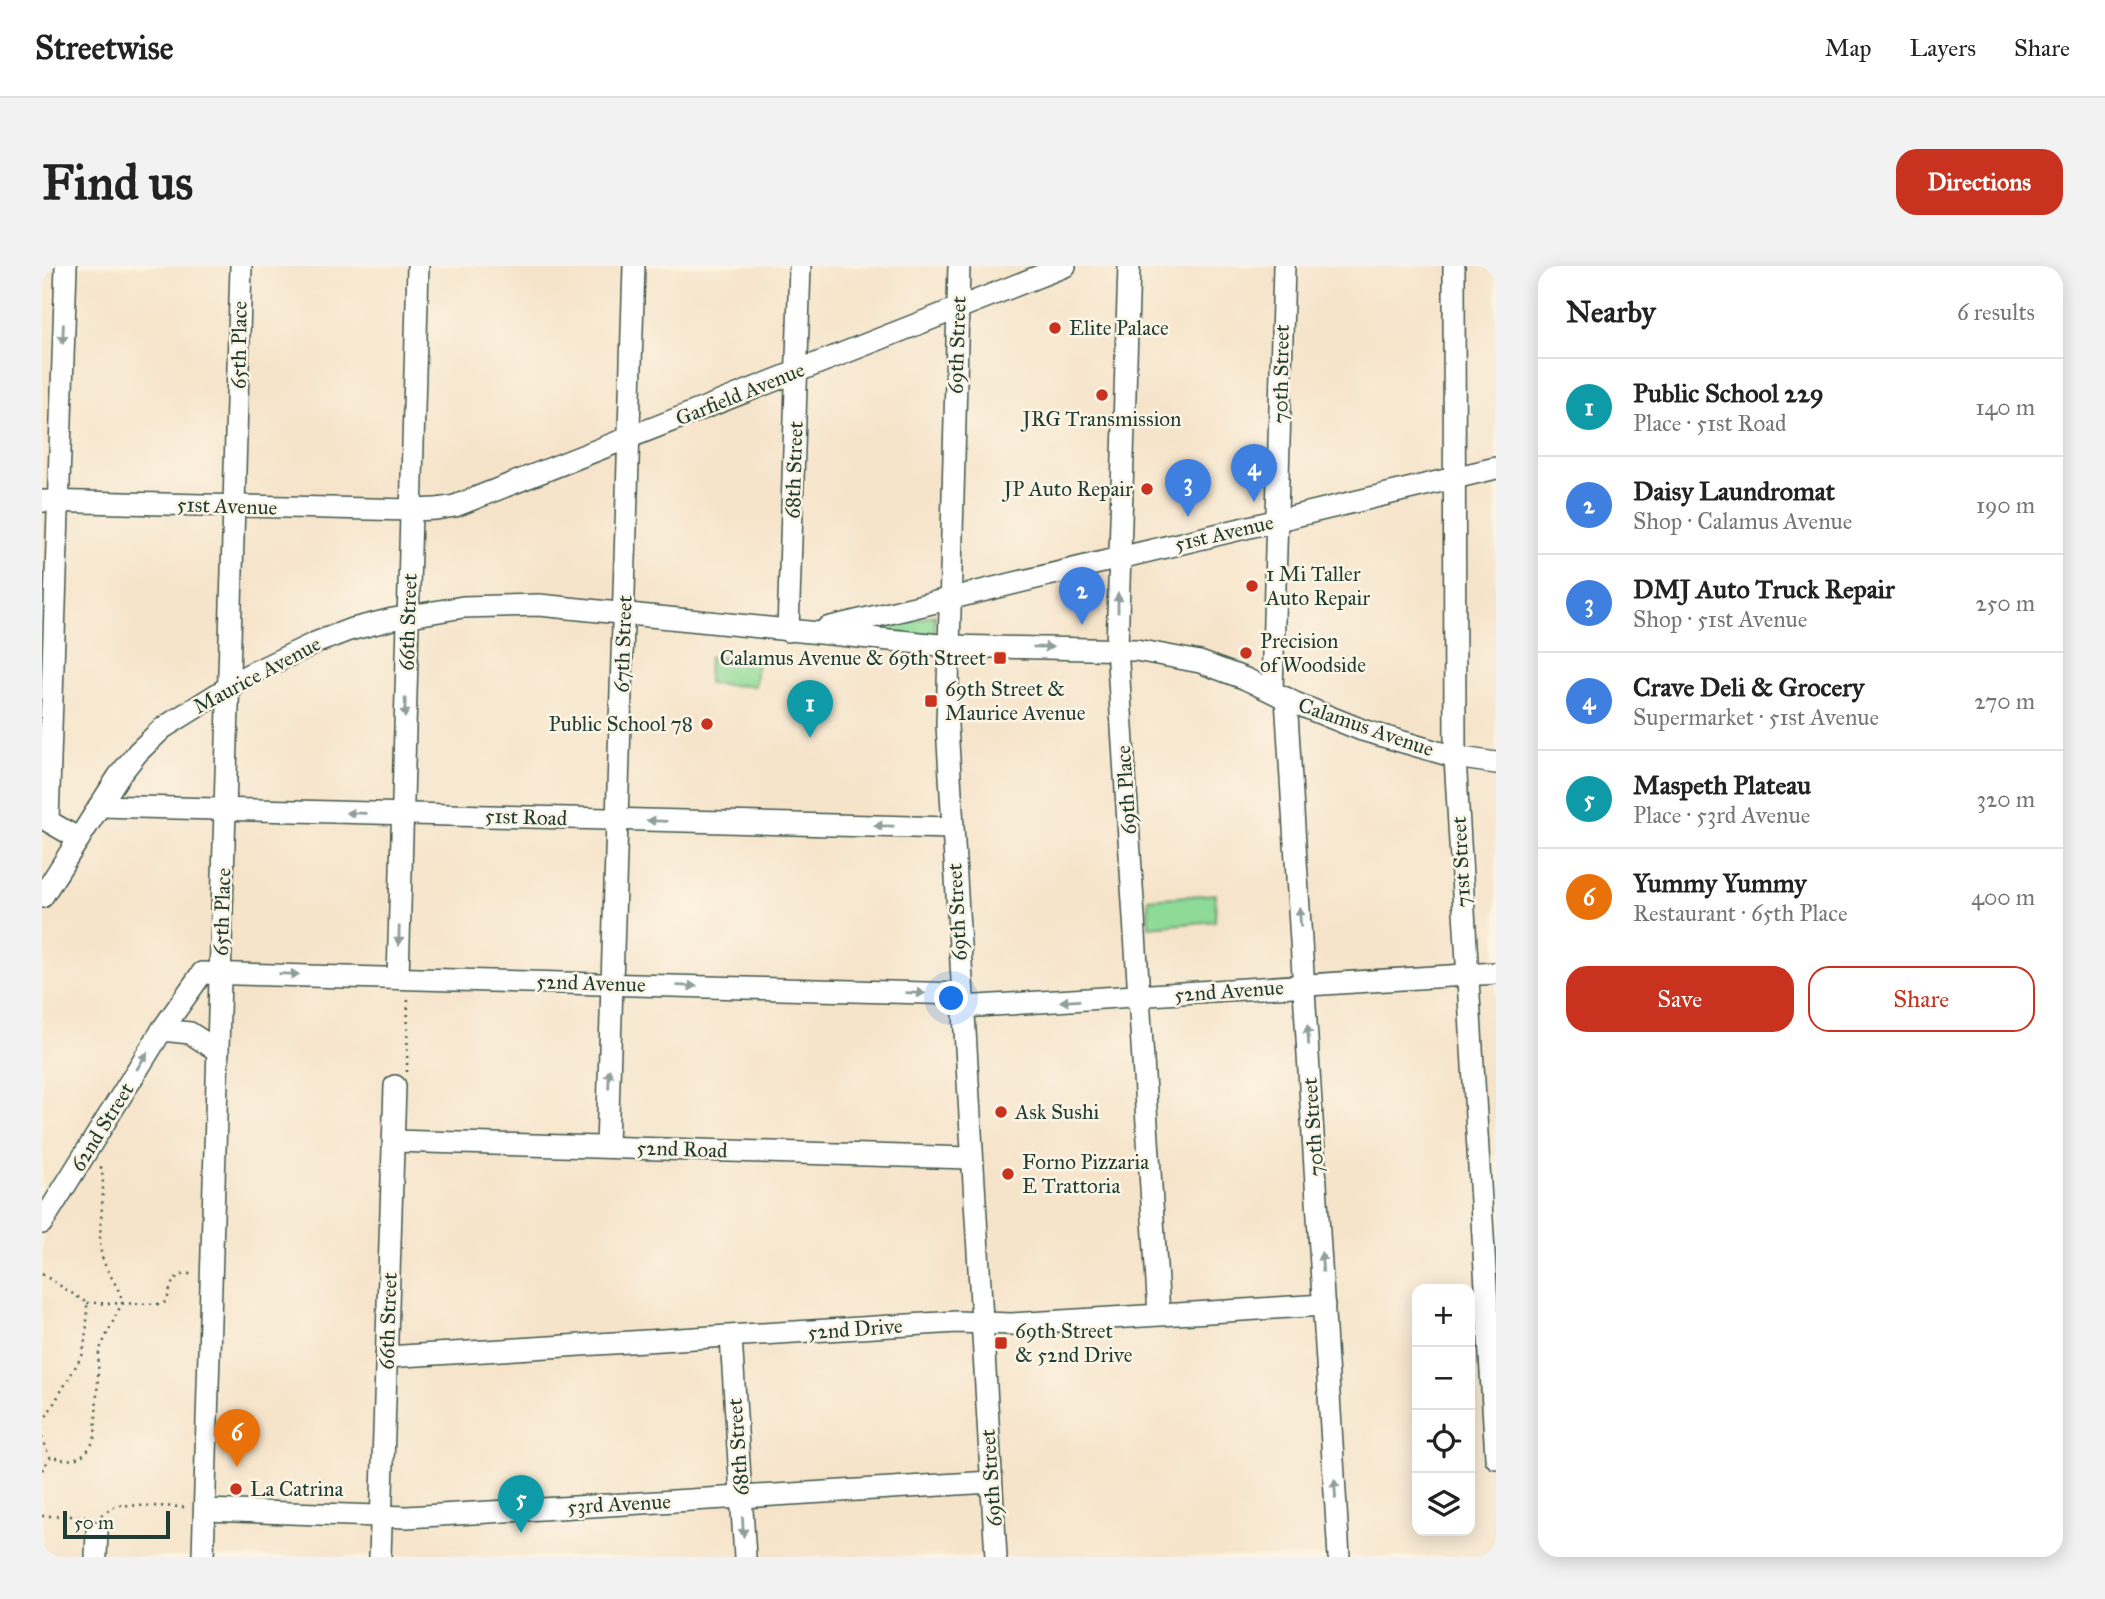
<!DOCTYPE html>
<meta charset="utf-8">
<style>
body{margin:0;font-family:"IM FELL Great Primer",serif;background:#f2f2f2;color:#222}
.controls{position:absolute;right:21px;bottom:21px;display:grid;overflow:hidden;border-radius:14px;box-shadow:0 4px 18px #0003}
.controls button{width:63px;height:63px;display:grid;place-items:center;padding:0;border:0;border-bottom:2px solid #e0e0e0;background:#fff;color:#222;font:35px sans-serif}
.scale{position:absolute;left:21px;bottom:18px;width:107px;box-sizing:border-box;padding-left:7px;border:4px solid #1f3d34;border-top:0;font-size:19px;line-height:24px;white-space:nowrap;color:#1f3d34;-webkit-text-stroke:5px #fcf5e5;paint-order:stroke}
.you{position:absolute;left:910px;top:733px;width:24px;height:24px;margin:-18px;border:5px solid #fff;border-radius:50%;background:#1a73e8;box-shadow:0 0 0 10px #1a73e833}
.badge{display:grid;place-items:center;width:46px;height:46px;border-radius:50%;background:#c8321e;color:#fff;font-size:23px;font-weight:700}
.pin{position:absolute;translate:-50% -58px;filter:drop-shadow(0 2px 4px #0008)}
.pin::after{content:'';position:absolute;top:37px;width:24px;height:21px;background:inherit;clip-path:polygon(0 0,100% 0,50% 100%)}
.list{margin:0;padding:0;list-style:none}
h2{display:flex;justify-content:space-between;align-items:center;height:91px;margin:0;padding:0 28px;font-size:30px}
h2 small{font-size:23px;font-weight:400;color:#767676}
.list li{display:grid;grid-template-columns:46px 1fr auto;gap:21px;align-items:center;box-sizing:border-box;height:98px;padding:0 28px;border-top:2px solid #e0e0e0}
.list b{display:block;font-size:26px;white-space:nowrap}
.list p{margin:0;font-size:23px;white-space:nowrap;color:#767676}
.list em{font-size:23px;font-style:normal;color:#767676}
.actions{display:flex;gap:14px;padding:21px 28px}
.actions a{flex:1;padding:16px 0;border:2px solid #c8321e;border-radius:21px;text-align:center;font-size:24px;color:#c8321e}
.actions .main{background:#c8321e;color:#fff}
.icon{flex:none;width:38px;height:38px;fill:none;stroke:currentColor;stroke-width:2;stroke-linecap:round;stroke-linejoin:round}
.map{position:relative;flex:none;width:1454px;height:1291px;overflow:hidden;border-radius:21px}
header{display:flex;align-items:center;gap:42px;box-sizing:border-box;height:98px;padding:0 35px;background:#fff;border-bottom:2px solid #e0e0e0}
header strong{font-size:33px}
nav{display:flex;gap:38px;margin-inline-start:auto;font-size:24px}
.intro{display:flex;align-items:center;justify-content:space-between;box-sizing:border-box;height:168px;padding:0 42px}
h1{margin:0;font-size:49px}
.button{padding:18px 32px;border-radius:21px;background:#c8321e;color:#fff;font-size:24px;font-weight:700}
main{display:flex;gap:42px;padding:0 42px}
aside{flex:1;background:#fff;border-radius:21px;box-shadow:0 4px 18px #0003}
.map>svg:first-child{display:block}
</style>
<header>
<strong>Streetwise</strong>
<nav><a>Map</a><a>Layers</a><a>Share</a></nav>
</header>
<div class="intro"><h1>Find us</h1><a class="button">Directions</a></div>
<main>
<div class="map">
<svg width="1454" height="1291" viewBox="0 0 1454 1291">
<rect width="100%" height="100%" fill="#fcf5e5"/>
<filter id="ink" filterUnits="userSpaceOnUse"><feTurbulence type="fractalNoise" baseFrequency=".0143" numOctaves="2"/><feDisplacementMap in="SourceGraphic" scale="14" xChannelSelector="R" yChannelSelector="G"/><feConvolveMatrix kernelMatrix="1 2 1 2 8 2 1 2 1" color-interpolation-filters="sRGB"/></filter>
<filter id="wash" filterUnits="userSpaceOnUse"><feTurbulence type="fractalNoise" baseFrequency=".00686" numOctaves="4" result="noise"/><feDisplacementMap in="SourceGraphic" scale="28" xChannelSelector="R" yChannelSelector="G"/><feGaussianBlur stdDeviation="1.57" result="paint"/><feColorMatrix in="noise" values="0 0 0 0 0 0 0 0 0 0 0 0 0 0 0 0 0 1.4 0 .05"/><feComposite in="paint" operator="in"/></filter>
<g filter="url(#wash)">
<rect width="100%" height="100%" fill="#f6e4ca"/>
<g fill="#8eda97" stroke="#568c66" stroke-width="2">
<polygon points="893,349 893,370 839,366 841,362"/>
<polygon points="667,391 715,393 713,420 666,418"/>
<polygon points="1174,628 1173,655 1107,661 1106,633"/>
</g>
</g>
<g filter="url(#ink)">
<g fill="none" stroke-linecap="round" stroke-linejoin="round">
<defs>
<g id="minor">
<polyline points="24,0 6,555 37,573"/>
<polyline points="917,0 905,459 954,1291"/>
<polyline points="1087,0 1075,382 1117,1048"/>
<polyline points="1412,0 1413,491 1454,1192"/>
<polyline points="0,235 369,244 394,243 413,240 1023,0"/>
<polyline points="785,362 1454,202"/>
<polyline points="746,365 758,0"/>
<polyline points="1230,425 1242,0"/>
<polyline points="1244,432 1297,1291"/>
<polyline points="57,540 910,562"/>
<polyline points="0,631 76,511 96,486 121,462 206,409 273,377 307,364 351,353 421,341 497,339 908,380 1094,384 1158,396 1204,413 1253,437 1320,464 1413,491 1454,497"/>
<polyline points="356,712 376,0"/>
<polyline points="920,741 1454,707"/>
<polyline points="120,764 148,767 176,785"/>
<polyline points="352,875 928,892"/>
<polyline points="565,881 592,0"/>
<polyline points="0,957 120,764 160,707 919,728"/>
<polyline points="689,1071 703,1291"/>
<polyline points="344,1091 915,1056 969,1058 1282,1039"/>
<polyline points="163,1244 365,1251 949,1216"/>
<polyline points="54,1291 55,1266"/>
<polyline points="161,1291 199,0"/>
<polyline points="338,1291 353,820"/>
</g>
</defs>
<use href="#minor" stroke="#3f564a" stroke-width="24"/>
<g stroke="#3f564a" stroke-width="2.5" stroke-dasharray="2 5" stroke-linecap="butt">
<polyline points="365,806 366,729"/>
<polyline points="0,1008 45,1037 45,1059 41,1088 1,1156 0,1164"/>
<path d="M 45,1037 L 120,1038 L 125,1035 C 129,1019 130,1007 150,1008"/>
<polyline points="0,1171 3,1182 9,1190"/>
<path d="M 0,1204 L 9,1190 C 29,1199 46,1191 53,1171 L 57,1085 L 80,1037 C 79,1021 62,1005 59,986 C 55,960 66,921 58,898"/>
<polyline points="59,1249 75,1239 144,1241"/>
<polyline points="0,1250 49,1250"/>
</g>
<use href="#minor" stroke="#fff" stroke-width="21"/>
</g>
<defs><path id="oneway-solid" d="M-6-.8H1V-3.2L6.5 0L1 3.2V.8H-6Z" transform="scale(1.75)"/></defs>
<g fill="#8f9e9a">
<use href="#oneway-solid" transform="translate(21 68) rotate(92)"/>
<use href="#oneway-solid" transform="translate(1076 337) rotate(-90)"/>
<use href="#oneway-solid" transform="translate(1001 381) rotate(1)"/>
<use href="#oneway-solid" transform="translate(363 442) rotate(91)"/>
<use href="#oneway-solid" transform="translate(314 547) rotate(-178)"/>
<use href="#oneway-solid" transform="translate(615 555) rotate(-178)"/>
<use href="#oneway-solid" transform="translate(842 560) rotate(-179)"/>
<use href="#oneway-solid" transform="translate(1258 651) rotate(-94)"/>
<use href="#oneway-solid" transform="translate(357 670) rotate(91)"/>
<use href="#oneway-solid" transform="translate(247 708) rotate(2)"/>
<use href="#oneway-solid" transform="translate(645 720) rotate(2)"/>
<use href="#oneway-solid" transform="translate(873 727) rotate(2)"/>
<use href="#oneway-solid" transform="translate(1028 735) rotate(177)"/>
<use href="#oneway-solid" transform="translate(1266 769) rotate(-94)"/>
<use href="#oneway-solid" transform="translate(100 795) rotate(-58)"/>
<use href="#oneway-solid" transform="translate(567 813) rotate(-88)"/>
<use href="#oneway-solid" transform="translate(1280 996) rotate(-94)"/>
<use href="#oneway-solid" transform="translate(1293 1223) rotate(-93)"/>
<use href="#oneway-solid" transform="translate(701 1261) rotate(87)"/>
</g>
</g>
<g fill="#c8321e" stroke="#fcf5e5" stroke-width="2.5">
<circle cx="1013" cy="62" r="7"/>
<circle cx="1060" cy="129" r="7"/>
<circle cx="1105" cy="223" r="7"/>
<circle cx="1210" cy="320" r="7"/>
<circle cx="1204" cy="387" r="7"/>
<rect x="951" y="385" width="14" height="14" rx="3.5"/>
<rect x="882" y="428" width="14" height="14" rx="3.5"/>
<circle cx="665" cy="458" r="7"/>
<circle cx="959" cy="846" r="7"/>
<circle cx="966" cy="908" r="7"/>
<rect x="952" y="1070" width="14" height="14" rx="3.5"/>
<circle cx="194" cy="1223" r="7"/>
</g>
<g text-anchor="middle" dominant-baseline="central" stroke-width="5" stroke-linejoin="round" paint-order="stroke">
<g font-size="21" fill="#1f3d34" stroke="#fcf5e5" text-anchor="start">
<text x="1027" y="62">Elite Palace</text>
<text x="1060" y="153" text-anchor="middle">JRG Transmission</text>
<text x="1091" y="223" text-anchor="end">JP Auto Repair</text>
<text x="1224" y="308">1 Mi Taller<tspan x="1224" dy="24">Auto Repair</tspan></text>
<text x="1218" y="375">Precision<tspan x="1218" dy="24">of Woodside</tspan></text>
<text x="944" y="392" text-anchor="end">Calamus Avenue &amp; 69th Street</text>
<text x="903" y="423">69th Street &amp;<tspan x="903" dy="24">Maurice Avenue</tspan></text>
<text x="651" y="458" text-anchor="end">Public School 78</text>
<text x="973" y="846">Ask Sushi</text>
<text x="980" y="896">Forno Pizzaria<tspan x="980" dy="24">E Trattoria</tspan></text>
<text x="973" y="1065">69th Street<tspan x="973" dy="24">&amp; 52nd Drive</tspan></text>
<text x="208" y="1223">La Catrina</text>
</g>
<g font-size="21" fill="#1f3d34" stroke="#fcf5e5">
<text transform="translate(197 79) rotate(-89)">65th Place</text>
<text transform="translate(915 79) rotate(-88)">69th Street</text>
<text transform="translate(1239 108) rotate(-89)">70th Street</text>
<text transform="translate(698 128) rotate(-22)">Garfield Avenue</text>
<text transform="translate(752 204) rotate(-88)">68th Street</text>
<text transform="translate(185 240) rotate(2)">51st Avenue</text>
<text transform="translate(1182 267) rotate(-13)">51st Avenue</text>
<text transform="translate(366 356) rotate(-88)">66th Street</text>
<text transform="translate(581 378) rotate(-88)">67th Street</text>
<text transform="translate(215 409) rotate(-28)">Maurice Avenue</text>
<text transform="translate(1324 461) rotate(19)">Calamus Avenue</text>
<text transform="translate(1084 524) rotate(-94)">69th Place</text>
<text transform="translate(484 551) rotate(2)">51st Road</text>
<text transform="translate(1419 596) rotate(-93)">71st Street</text>
<text transform="translate(180 646) rotate(-88)">65th Place</text>
<text transform="translate(915 646) rotate(-93)">69th Street</text>
<text transform="translate(549 717) rotate(2)">52nd Avenue</text>
<text transform="translate(1187 725) rotate(-4)">52nd Avenue</text>
<text transform="translate(60 861) rotate(-58)">62nd Street</text>
<text transform="translate(1271 861) rotate(-94)">70th Street</text>
<text transform="translate(640 883) rotate(2)">52nd Road</text>
<text transform="translate(346 1055) rotate(-88)">66th Street</text>
<text transform="translate(813 1063) rotate(-4)">52nd Drive</text>
<text transform="translate(696 1181) rotate(-94)">68th Street</text>
<text transform="translate(949 1212) rotate(-94)">69th Street</text>
<text transform="translate(577 1238) rotate(-3)">53rd Avenue</text>
</g>
</g>
</svg>
<div class="controls">
<button>+</button>
<button>−</button>
<button><svg class="icon" aria-label="locate" viewBox="0 0 24 24"><circle cx="12" cy="12" r="6"/><path d="M12 2v4M12 18v4M2 12h4M18 12h4"/></svg></button>
<button><svg class="icon" aria-label="layers" viewBox="0 0 24 24"><path d="M12 4l9 5-9 5-9-5zM3 14l9 5 9-5"/></svg></button>
</div>
<div class="scale">50 m</div>
<div class="you"></div>
<div class="pin badge" style="left:768px;top:472px;background:#0f9aa8">1</div>
<div class="pin badge" style="left:1040px;top:359px;background:#3f7fe0">2</div>
<div class="pin badge" style="left:1146px;top:251px;background:#3f7fe0">3</div>
<div class="pin badge" style="left:1212px;top:236px;background:#3f7fe0">4</div>
<div class="pin badge" style="left:479px;top:1267px;background:#0f9aa8">5</div>
<div class="pin badge" style="left:195px;top:1201px;background:#e8710a">6</div>
</div>
<aside>
<h2>Nearby<small>6 results</small></h2>
<ul class="list">
<li><span class="badge" style="background:#0f9aa8">1</span><div><b>Public School 229</b><p>Place · 51st Road</p></div><em>140 m</em></li>
<li><span class="badge" style="background:#3f7fe0">2</span><div><b>Daisy Laundromat</b><p>Shop · Calamus Avenue</p></div><em>190 m</em></li>
<li><span class="badge" style="background:#3f7fe0">3</span><div><b>DMJ Auto Truck Repair</b><p>Shop · 51st Avenue</p></div><em>250 m</em></li>
<li><span class="badge" style="background:#3f7fe0">4</span><div><b>Crave Deli &amp; Grocery</b><p>Supermarket · 51st Avenue</p></div><em>270 m</em></li>
<li><span class="badge" style="background:#0f9aa8">5</span><div><b>Maspeth Plateau</b><p>Place · 53rd Avenue</p></div><em>320 m</em></li>
<li><span class="badge" style="background:#e8710a">6</span><div><b>Yummy Yummy</b><p>Restaurant · 65th Place</p></div><em>400 m</em></li>
</ul>
<div class="actions"><a class="main">Save</a><a>Share</a></div>
</aside>
</main>
